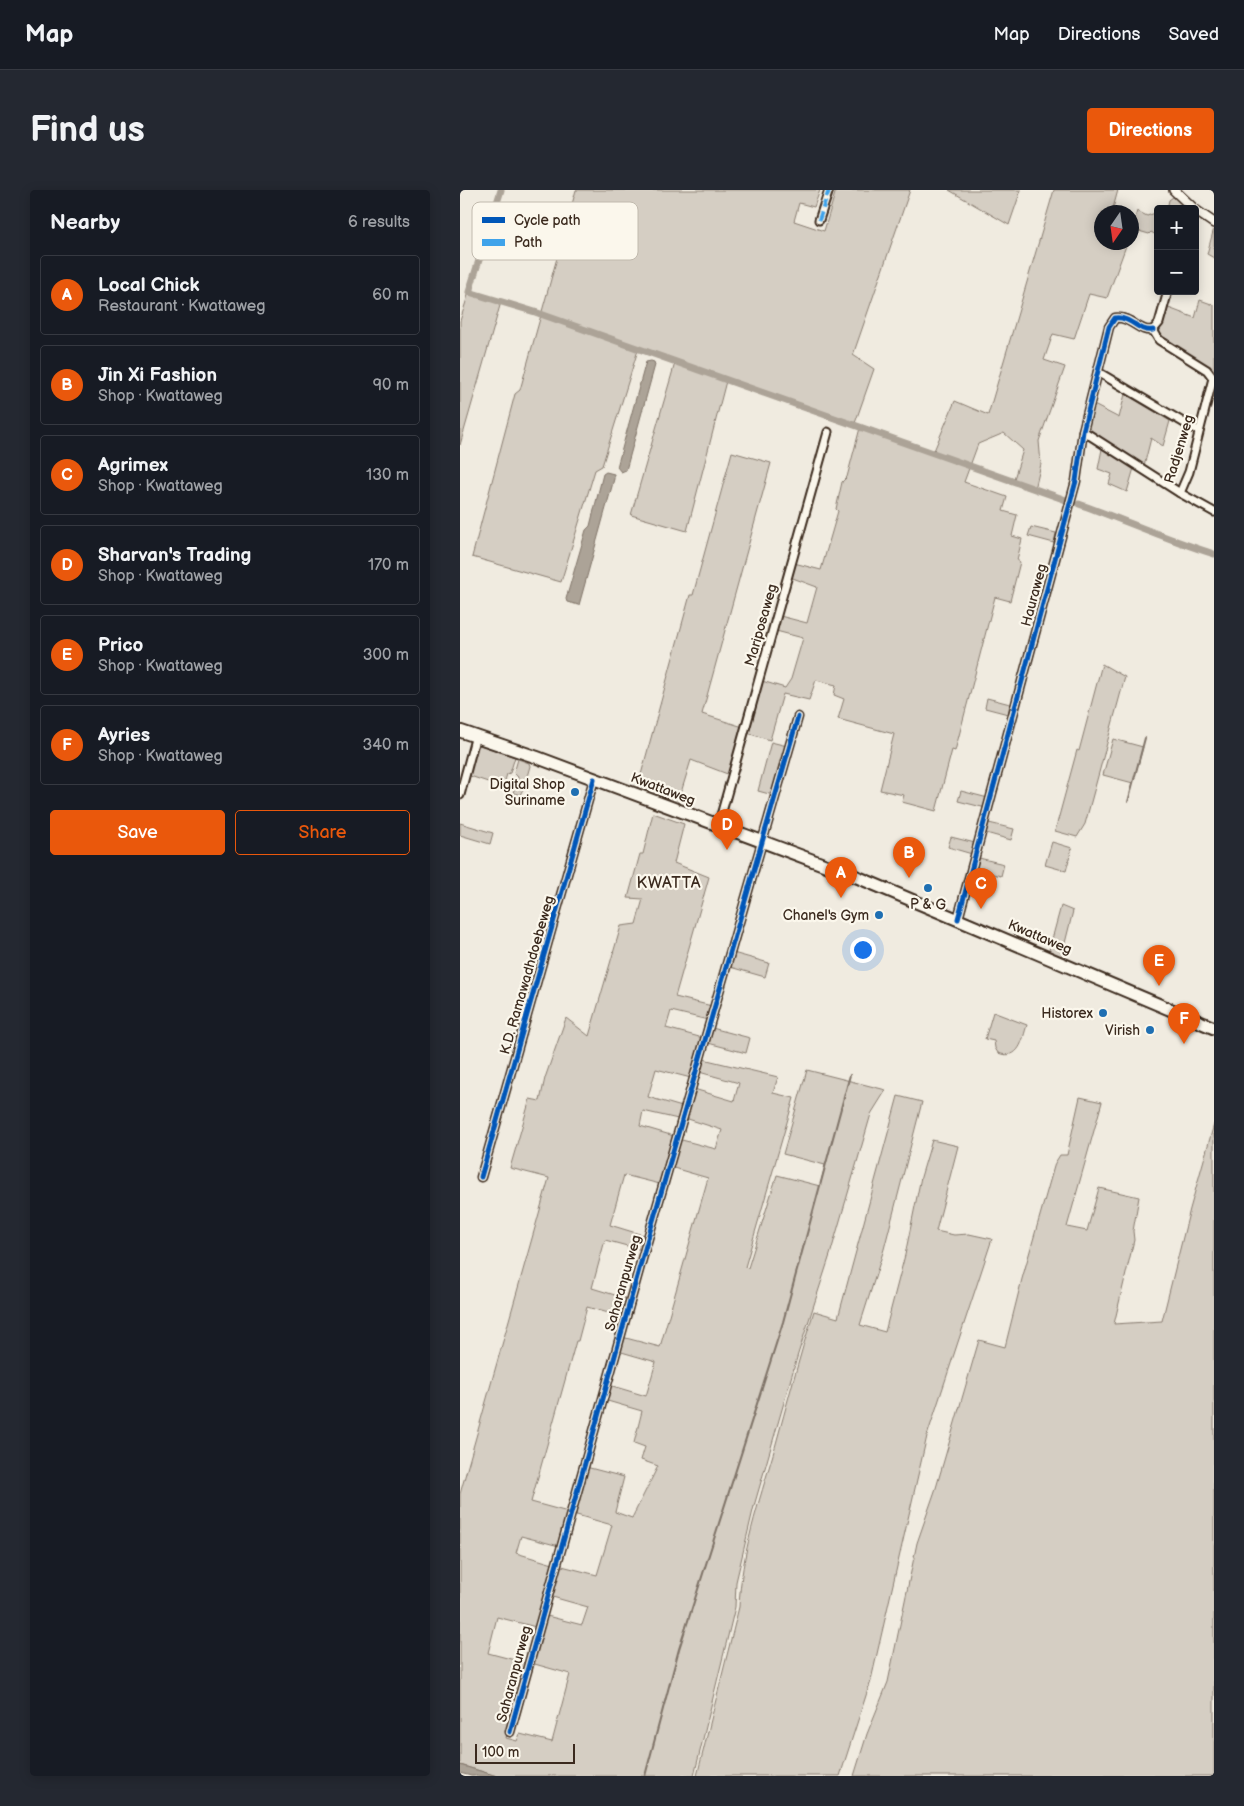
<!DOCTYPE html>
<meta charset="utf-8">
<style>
body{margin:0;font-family:"Balsamiq Sans",sans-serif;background:#242831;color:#f1f3f6}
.controls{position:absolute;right:15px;top:15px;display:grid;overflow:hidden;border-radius:5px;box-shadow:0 2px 12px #0003}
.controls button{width:45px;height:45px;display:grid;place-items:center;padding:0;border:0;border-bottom:1px solid #363941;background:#171b24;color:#f1f3f6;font:25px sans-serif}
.compass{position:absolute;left:634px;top:15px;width:45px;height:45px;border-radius:50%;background:#171b24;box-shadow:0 2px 12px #0003;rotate:193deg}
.scale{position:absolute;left:15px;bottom:12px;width:100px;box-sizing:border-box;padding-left:5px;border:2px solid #3b2a1e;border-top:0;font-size:14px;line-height:18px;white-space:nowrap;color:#3b2a1e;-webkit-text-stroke:4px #fbf7ec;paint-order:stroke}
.you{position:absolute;left:402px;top:759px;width:18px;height:18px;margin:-12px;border:4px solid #fff;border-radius:50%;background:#1a73e8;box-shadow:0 0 0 8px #1a73e833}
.badge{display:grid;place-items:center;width:32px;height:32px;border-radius:50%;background:#ea580c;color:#fff;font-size:16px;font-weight:700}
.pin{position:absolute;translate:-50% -41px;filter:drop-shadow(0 1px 2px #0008)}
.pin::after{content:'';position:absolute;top:26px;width:18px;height:15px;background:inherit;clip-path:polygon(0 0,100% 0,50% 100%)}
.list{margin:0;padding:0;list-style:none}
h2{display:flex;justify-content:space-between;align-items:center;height:65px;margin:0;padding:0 20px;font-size:21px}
h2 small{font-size:16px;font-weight:400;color:#9ea1a6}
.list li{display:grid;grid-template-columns:32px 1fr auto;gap:15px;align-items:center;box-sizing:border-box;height:80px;margin:0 10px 10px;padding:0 10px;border:1px solid #363941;border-radius:5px}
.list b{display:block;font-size:19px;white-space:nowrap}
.list p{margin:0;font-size:16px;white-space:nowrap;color:#9ea1a6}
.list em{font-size:16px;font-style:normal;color:#9ea1a6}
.actions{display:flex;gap:10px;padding:15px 20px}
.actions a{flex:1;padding:11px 0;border:1px solid #ea580c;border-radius:5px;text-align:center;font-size:18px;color:#ea580c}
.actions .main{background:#ea580c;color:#fff}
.map{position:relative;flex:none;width:754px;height:1586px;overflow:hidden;border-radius:5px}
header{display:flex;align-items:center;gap:30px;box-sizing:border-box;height:70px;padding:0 25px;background:#171b24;border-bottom:1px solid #363941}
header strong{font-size:24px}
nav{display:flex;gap:28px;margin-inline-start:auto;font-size:18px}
.intro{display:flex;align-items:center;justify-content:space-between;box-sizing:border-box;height:120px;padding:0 30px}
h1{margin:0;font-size:35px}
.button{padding:12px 22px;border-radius:5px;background:#ea580c;color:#fff;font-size:18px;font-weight:700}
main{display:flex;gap:30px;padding:0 30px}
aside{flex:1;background:#171b24;border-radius:5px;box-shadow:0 2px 12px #0003}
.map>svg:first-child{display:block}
</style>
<header>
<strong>Map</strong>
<nav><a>Map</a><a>Directions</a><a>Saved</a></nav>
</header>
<div class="intro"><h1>Find us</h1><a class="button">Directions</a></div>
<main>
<aside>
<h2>Nearby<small>6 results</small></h2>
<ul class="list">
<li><span class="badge">A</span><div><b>Local Chick</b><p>Restaurant · Kwattaweg</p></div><em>60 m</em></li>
<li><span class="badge">B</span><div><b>Jin Xi Fashion</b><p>Shop · Kwattaweg</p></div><em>90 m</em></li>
<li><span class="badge">C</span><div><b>Agrimex</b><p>Shop · Kwattaweg</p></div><em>130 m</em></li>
<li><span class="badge">D</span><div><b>Sharvan's Trading</b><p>Shop · Kwattaweg</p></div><em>170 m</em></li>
<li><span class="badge">E</span><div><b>Prico</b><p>Shop · Kwattaweg</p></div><em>300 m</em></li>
<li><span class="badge">F</span><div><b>Ayries</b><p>Shop · Kwattaweg</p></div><em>340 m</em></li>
</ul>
<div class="actions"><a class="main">Save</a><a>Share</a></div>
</aside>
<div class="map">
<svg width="754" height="1586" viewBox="0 0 754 1586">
<rect width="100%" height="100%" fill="#f0ebe0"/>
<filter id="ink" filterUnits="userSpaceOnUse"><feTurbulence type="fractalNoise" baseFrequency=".02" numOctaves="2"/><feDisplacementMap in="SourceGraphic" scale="10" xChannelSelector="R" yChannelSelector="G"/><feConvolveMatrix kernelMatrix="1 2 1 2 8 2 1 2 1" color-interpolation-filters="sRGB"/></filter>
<g filter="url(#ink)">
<g fill="#d5cec3" stroke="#887c70">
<polygon points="116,0 360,0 354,17 339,13 334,31 364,41 376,0 450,0 393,165 414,179 394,236 266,191 227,341 171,325 215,173 178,160 142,276 135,280 101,392 12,367 55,204 60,200"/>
<polygon points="489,0 561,0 549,35"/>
<polygon points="594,0 658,0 652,22 642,22 642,52 667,53 647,108 629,104 614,149 593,144 584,170 605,177 579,251 581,274 575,299 553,292 563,260 544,243 518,254 504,292 547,307 543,321 557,325 552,346 562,349 557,370 560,372 550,411 535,407 495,561 492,560 476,621 442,612 444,605 420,600 434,544 378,529 384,509 374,505 376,495 356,490 349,510 323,504 310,550 287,543 302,491 325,498 331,489 343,448 316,441 320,426 347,433 357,397 330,387 334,373 361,380 378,321 376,319 382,292 387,287 400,238 473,263 495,211 528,225"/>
<polygon points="713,7 716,7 726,19 707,19 709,10"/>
<polygon points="677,21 687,26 698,22 698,46 691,42 689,44 672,39"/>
<polygon points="754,38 754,68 747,64"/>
<polygon points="9,102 41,112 0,255 0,131"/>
<polygon points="740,110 754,115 754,180 701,149 699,144 706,117 735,128"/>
<polygon points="665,204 710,231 703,256 691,248 684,276 627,241 626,239 632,214 659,228"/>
<polygon points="642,259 674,278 667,302 649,294 652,284 638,279"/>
<polygon points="272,262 311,273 242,524 283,537 270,585 231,570 216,619 176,603 230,405 233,405"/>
<polygon points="571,337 596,343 594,353 568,346"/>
<polygon points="642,474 665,487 625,634 617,647 595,641 617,560 619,561"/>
<polygon points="527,508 550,514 548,524 525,518"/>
<polygon points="653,549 683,557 673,593 643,585"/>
<polygon points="311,552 327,556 313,605 298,601"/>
<polygon points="20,555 55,567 50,583 47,584 43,597 7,585 15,560"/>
<polygon points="58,569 69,573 70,576 64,597 60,605 53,603 58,587 54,583"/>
<polygon points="501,601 528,608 526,618 498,611"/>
<polygon points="193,623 224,634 214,673 249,687 215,807 252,816 248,830 211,821 206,838 243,848 231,888 196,879 188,907 222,917 218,929 183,921 180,936 214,946 200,994 164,985 150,1035 186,1046 182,1060 145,1050 132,1098 168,1109 163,1127 127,1117 118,1151 116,1151 71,1312 108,1322 99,1356 61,1346 56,1363 93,1374 76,1437 37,1427 28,1463 66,1473 46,1548 57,1551 60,1544 92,1552 110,1484 71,1473 83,1425 122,1435 128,1417 89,1406 98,1375 137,1385 152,1335 113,1324 126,1277 164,1287 155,1322 172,1328 198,1276 181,1270 185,1257 174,1253 182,1221 144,1210 149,1195 186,1206 196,1172 158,1161 162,1147 200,1157 248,988 210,977 218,949 256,959 262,940 225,928 234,899 274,911 279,893 239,882 243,869 318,887 313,903 334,908 285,1077 288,1078 317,985 360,996 365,975 323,964 347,880 426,900 411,924 370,1065 338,1164 294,1316 276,1392 275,1417 234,1586 37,1586 0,1575 0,1304 89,988 50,978 70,909 80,911 85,888 106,828 129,846 161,736 176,734 183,709 168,708 180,664 183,664"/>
<polygon points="0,633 33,643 30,654 0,645"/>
<polygon points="529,633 554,639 551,650 526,643"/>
<polygon points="491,647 515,653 512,664 488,657"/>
<polygon points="592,652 612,658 606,681 585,675"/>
<polygon points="519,668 544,674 541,686 516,680"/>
<polygon points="601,716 613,721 601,769 588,764"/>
<polygon points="273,763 309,773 305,787 270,777"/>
<path d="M 533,822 L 567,835 C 562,850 560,871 538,863 L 535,858 L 534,851 L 525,849 Z"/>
<polygon points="252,838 290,848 286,863 248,853"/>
<path d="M 438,906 L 462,912 L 424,1059 L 400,1135 L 425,1142 L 445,1065 L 461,987 L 472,950 L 498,956 L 476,1041 L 494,1045 L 509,1044 L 532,1049 L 467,1246 L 411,1490 L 380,1586 L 237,1586 L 279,1417 C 281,1364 299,1312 314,1261 C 327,1214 339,1167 354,1121 L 378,1128 Z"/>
<polygon points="620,907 642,912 607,1037 627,1041 639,998 679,1007 673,1041 674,1050 654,1134 702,1131 730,1019 754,934 754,1586 394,1586 407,1544 428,1492 457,1353 476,1298 519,1150 545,1157 562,1089 595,973 600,965 607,965"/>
</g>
<g fill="#aca397" stroke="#7f7367">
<polygon points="191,171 194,172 195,175 166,280 161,282 157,277 185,175 186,172"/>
<polygon points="146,282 154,284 154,289 119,415 107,412 106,409 126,340 130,336 143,284"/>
<polygon points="0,1575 37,1586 11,1586 0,1583"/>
</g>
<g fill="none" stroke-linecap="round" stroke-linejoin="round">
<g stroke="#7f7367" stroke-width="2">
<polyline points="668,612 685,548"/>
<polyline points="185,1586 219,1459 323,1132 390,885"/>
</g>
<g stroke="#aca397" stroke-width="7">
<polyline points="41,0 9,102 75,122 606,310"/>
<path d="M 619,314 C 664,330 708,350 754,364"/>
</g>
<defs>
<g id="minor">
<polyline points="359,30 369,0"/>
<polyline points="693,140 699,150 747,180 753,188 729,282 720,303"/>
<polyline points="693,140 699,133 708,101"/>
<polyline points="638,182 738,241"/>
<polyline points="623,241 720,303 754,322"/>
<polyline points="0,605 16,545"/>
<polyline points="258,636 368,242"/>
<path d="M 498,729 L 616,291 L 623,241 L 649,137 L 655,128 C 671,126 679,143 693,140"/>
<polyline points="21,987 134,589"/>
<polyline points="50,1542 180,1076 338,527"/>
</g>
<g id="tertiary">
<polyline points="714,0 734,19"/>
<polyline points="735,20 754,33"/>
</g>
<polyline id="primary" points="0,541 76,567 397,687 754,838"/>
</defs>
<use href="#minor" stroke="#3b2a1e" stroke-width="11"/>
<use href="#tertiary" stroke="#3b2a1e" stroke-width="12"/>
<use href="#primary" stroke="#3b2a1e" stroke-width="15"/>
<use href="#minor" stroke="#fbf7ec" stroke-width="7"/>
<use href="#tertiary" stroke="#fbf7ec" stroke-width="9"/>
<use href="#primary" stroke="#fbf7ec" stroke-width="11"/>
<polyline stroke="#3fa3ea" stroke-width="4" stroke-dasharray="8 4" stroke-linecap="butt" points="359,30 369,0"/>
<defs>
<g id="cycleway">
<path d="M 498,729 L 616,291 L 623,241 L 649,137 L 655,128 C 671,126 679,143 693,140"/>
<polyline points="21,987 134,589"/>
<polyline points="50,1542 180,1076 338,527"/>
</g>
</defs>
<use href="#cycleway" stroke="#fbf7ec" stroke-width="8"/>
<use href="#cycleway" stroke="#0057b8" stroke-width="5"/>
</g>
</g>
<g fill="#1f6fb2" stroke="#fbf7ec" stroke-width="2">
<circle cx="115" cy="602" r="5"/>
<circle cx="468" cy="698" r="5"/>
<circle cx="419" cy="725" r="5"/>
<circle cx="643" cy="823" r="5"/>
<circle cx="690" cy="840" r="5"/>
</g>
<g text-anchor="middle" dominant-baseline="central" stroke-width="4.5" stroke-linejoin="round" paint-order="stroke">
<g font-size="14" fill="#3b2a1e" stroke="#fbf7ec">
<text transform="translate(719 259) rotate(-73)">Radjenweg</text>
<text transform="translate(574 405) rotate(-75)">Hauraweg</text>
<text transform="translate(301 435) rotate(-74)">Mariposaweg</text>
<text transform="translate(203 599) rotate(21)">Kwattaweg</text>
<text transform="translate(580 747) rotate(23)">Kwattaweg</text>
<text transform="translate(67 785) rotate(-74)">K.D. Ramawadhdoebeweg</text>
<text transform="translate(163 1093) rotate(-74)">Saharanpurweg</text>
<text transform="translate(54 1484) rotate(-75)">Saharanpurweg</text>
</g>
<g font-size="14" fill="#3b2a1e" stroke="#fbf7ec" text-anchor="end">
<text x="105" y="594">Digital Shop<tspan x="105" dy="16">Suriname</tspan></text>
<text x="468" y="714" text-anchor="middle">P &amp; G</text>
<text x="409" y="725">Chanel's Gym</text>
<text x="633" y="823">Historex</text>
<text x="680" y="840">Virish</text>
</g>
<g font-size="16" letter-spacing="1" fill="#3b2a1e" stroke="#fbf7ec">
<text x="209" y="693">KWATTA</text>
</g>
</g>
<rect x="12" y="12" width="166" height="58" rx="8" fill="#fbf7ec" stroke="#c1baae" stroke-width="1"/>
<rect x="22" y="27" width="23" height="6" fill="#0057b8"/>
<rect x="22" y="49" width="23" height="7" fill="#3fa3ea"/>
<g font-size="14" fill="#3b2a1e">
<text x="54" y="35">Cycle path</text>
<text x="54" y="57">Path</text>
</g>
</svg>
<div class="controls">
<button>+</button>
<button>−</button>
</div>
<svg class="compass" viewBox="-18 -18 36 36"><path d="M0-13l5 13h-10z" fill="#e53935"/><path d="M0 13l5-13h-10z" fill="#9ea1a6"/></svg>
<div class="scale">100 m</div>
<div class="you"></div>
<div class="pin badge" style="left:381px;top:708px">A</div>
<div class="pin badge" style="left:449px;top:688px">B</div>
<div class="pin badge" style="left:521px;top:719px">C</div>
<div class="pin badge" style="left:267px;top:660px">D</div>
<div class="pin badge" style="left:699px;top:796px">E</div>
<div class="pin badge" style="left:724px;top:854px">F</div>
</div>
</main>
